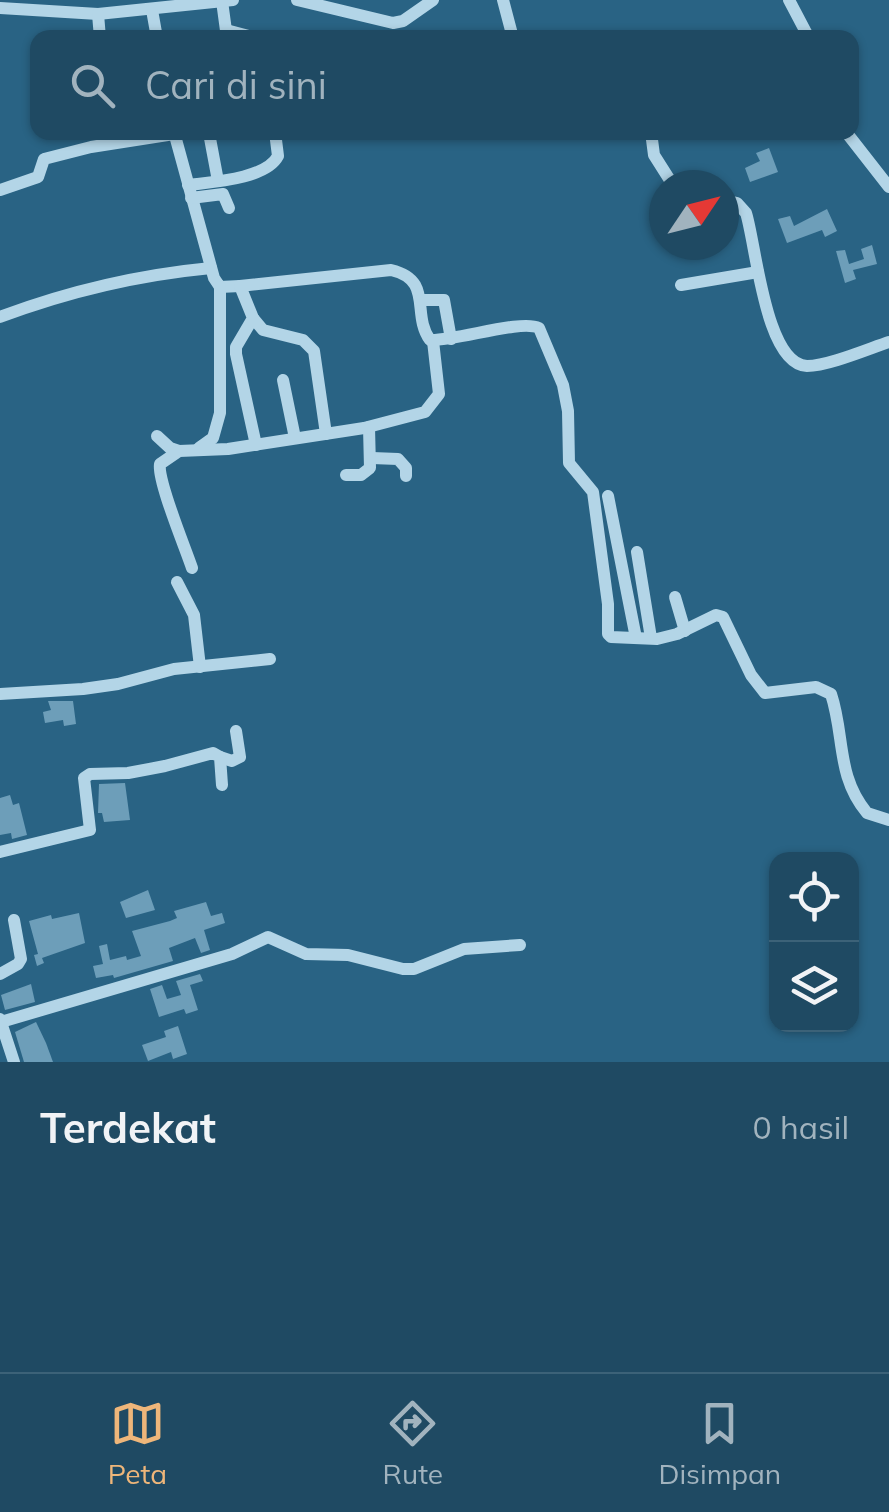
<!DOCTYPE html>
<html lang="id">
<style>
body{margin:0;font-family:Mulish,sans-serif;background:#2c546c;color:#f1f3f6}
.controls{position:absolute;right:30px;bottom:30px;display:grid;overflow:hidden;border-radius:20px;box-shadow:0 2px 8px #0004}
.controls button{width:90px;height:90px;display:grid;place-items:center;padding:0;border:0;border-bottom:2px solid #3c6278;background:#1f4a63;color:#f1f3f6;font:50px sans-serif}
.compass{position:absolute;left:649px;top:170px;width:90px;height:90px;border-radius:50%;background:#1f4a63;box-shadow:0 2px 8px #0004;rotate:55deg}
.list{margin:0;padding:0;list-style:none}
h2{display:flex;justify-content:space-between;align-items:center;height:130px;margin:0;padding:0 40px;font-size:42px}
h2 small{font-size:32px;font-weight:400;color:#a1b3be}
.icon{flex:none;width:55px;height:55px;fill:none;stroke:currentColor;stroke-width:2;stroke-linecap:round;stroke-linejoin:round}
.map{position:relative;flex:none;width:889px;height:1062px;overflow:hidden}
.search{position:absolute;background:#1f4a63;box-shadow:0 2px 8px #0004;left:30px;right:30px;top:30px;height:110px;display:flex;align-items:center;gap:25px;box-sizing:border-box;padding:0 35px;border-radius:20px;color:#a1b3be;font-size:38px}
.sheet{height:310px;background:#1f4a63}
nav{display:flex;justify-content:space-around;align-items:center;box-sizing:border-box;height:140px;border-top:2px solid #3c6278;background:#1f4a63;font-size:28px;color:#a1b3be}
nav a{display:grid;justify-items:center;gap:5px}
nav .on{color:#eeb67a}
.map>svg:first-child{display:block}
</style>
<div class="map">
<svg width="889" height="1062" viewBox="0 0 889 1062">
<rect width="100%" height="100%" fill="#296384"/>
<g fill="#6d9eb9">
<polygon points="769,148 778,172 750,182 745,168 760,161 756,153"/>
<polygon points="827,209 837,231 825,237 822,230 787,243 778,219 790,216 794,226"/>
<polygon points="872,245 877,264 853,270 856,279 845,283 836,251 845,250 849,264 864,259 861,249"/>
<polygon points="48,701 73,701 76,724 64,726 63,720 45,723 43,712 51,710"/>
<polygon points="125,783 130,820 104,822 102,813 98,813 99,784"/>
<polygon points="10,795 13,805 19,803 27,835 12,839 11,833 0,835 0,798"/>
<polygon points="148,890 155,910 126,918 120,902"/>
<polygon points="206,902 211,916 222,913 225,923 204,930 210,950 201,953 195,938 169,948 173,961 114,978 113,975 96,978 93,966 103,964 99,946 107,944 110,960 126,956 127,960 141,956 132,931 170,921 177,918 174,911"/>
<polygon points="79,913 85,943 42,958 44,963 37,966 34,955 38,954 29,921 51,915 52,919"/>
<polygon points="200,974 203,981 190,985 198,1010 186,1014 184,1009 159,1017 150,989 162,985 167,999 181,995 176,981"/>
<polygon points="31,984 35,1002 5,1010 1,995"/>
<polygon points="36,1022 46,1043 53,1062 24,1062 15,1032"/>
<polygon points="178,1026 187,1054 173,1059 171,1052 148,1061 142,1045 166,1037 164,1031"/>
</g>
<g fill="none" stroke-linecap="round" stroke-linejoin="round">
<g stroke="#b3d5e7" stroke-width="12">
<polyline points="297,0 393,23 403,21 433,0"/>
<polyline points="503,0 513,38"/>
<polyline points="789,0 809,38"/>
<polyline points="222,1 227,38"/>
<polyline points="0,8 98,14 233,0"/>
<polyline points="152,10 157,38"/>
<polyline points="98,14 100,38"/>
<polyline points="226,30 256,38"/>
<polyline points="174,132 214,278 220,287 240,286 253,318 236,347 236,354 256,445"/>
<polyline points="651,132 654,155 673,185"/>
<polyline points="846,132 889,187"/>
<polyline points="209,133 218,181"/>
<path d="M 188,185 C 212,182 266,179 278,156 L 275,132"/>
<polyline points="0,190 38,177 44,159 91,147 174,134"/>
<polyline points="191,198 223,194 229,208"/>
<path d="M 724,200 L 737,203 L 746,213 C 756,244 765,364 807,366 C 828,366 868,349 889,342"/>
<polyline points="681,285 758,272"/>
<path d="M 240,286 L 391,270 C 434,280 411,314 430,340 C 457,341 521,319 539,328 L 563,385 L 568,411 L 569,463 L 593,492 L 608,604 L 608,634 L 611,637 L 657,639 L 677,634 L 716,615 L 723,617 L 751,675 L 765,693 L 816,687 L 831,694 C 845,736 836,776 867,813 L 889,820"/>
<polyline points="421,300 444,300 451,339"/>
<path d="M 0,317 C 69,291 138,275 211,268"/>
<polyline points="253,318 263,330 303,340 314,351 326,434"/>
<polyline points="283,380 295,438"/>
<polyline points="157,436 170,448 179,451"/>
<polyline points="199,448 213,438 220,413 220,287"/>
<polyline points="372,458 398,459 406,468 406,476"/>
<polyline points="346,475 361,475 370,468 369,427"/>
<polyline points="608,496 636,638"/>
<polyline points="637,552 651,638"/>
<path d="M 192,568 C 185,547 157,480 160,464 L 179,451 L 228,449 L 364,428 L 425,412 L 439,394 L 433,341"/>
<polyline points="177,582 194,615 200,667"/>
<polyline points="675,597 685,631"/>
<polyline points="0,694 83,689 118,684 174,669 270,659"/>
<polyline points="220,757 232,761 240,757 236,731"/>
<polyline points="0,852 90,830 84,778 90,774 128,773 165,766 213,753 220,757 222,785"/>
<polyline points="0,974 18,964 21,959 14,920"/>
<polyline points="0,1019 14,1062"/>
<polyline points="1,1022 232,954 268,937 306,954 348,955 403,969 414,969 464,949 520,945"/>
</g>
</g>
</svg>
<div class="controls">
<button><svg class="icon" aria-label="locate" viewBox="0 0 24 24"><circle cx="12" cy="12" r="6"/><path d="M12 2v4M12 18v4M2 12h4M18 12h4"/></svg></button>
<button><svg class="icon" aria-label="layers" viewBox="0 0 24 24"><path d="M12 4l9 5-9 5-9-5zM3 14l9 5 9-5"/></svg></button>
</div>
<svg class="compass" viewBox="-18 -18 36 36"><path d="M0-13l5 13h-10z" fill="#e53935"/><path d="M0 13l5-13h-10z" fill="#a1b3be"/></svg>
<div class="search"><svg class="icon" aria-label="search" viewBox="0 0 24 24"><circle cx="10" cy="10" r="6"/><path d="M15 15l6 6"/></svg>Cari di sini</div>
</div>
<section class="sheet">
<h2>Terdekat<small>0 hasil</small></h2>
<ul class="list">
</ul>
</section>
<nav>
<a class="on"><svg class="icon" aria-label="map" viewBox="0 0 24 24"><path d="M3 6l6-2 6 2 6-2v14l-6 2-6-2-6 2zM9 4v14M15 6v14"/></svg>Peta</a>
<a><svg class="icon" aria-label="directions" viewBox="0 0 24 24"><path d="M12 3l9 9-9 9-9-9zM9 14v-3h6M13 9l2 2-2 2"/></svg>Rute</a>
<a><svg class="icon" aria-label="saved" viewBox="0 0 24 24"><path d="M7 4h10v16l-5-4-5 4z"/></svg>Disimpan</a>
</nav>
